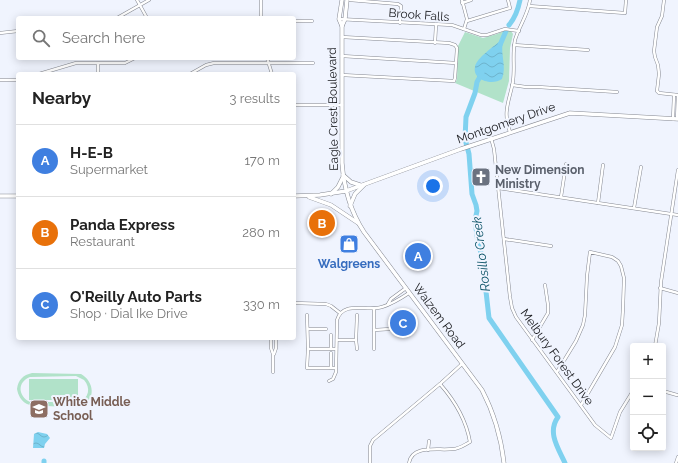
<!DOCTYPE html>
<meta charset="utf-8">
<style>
body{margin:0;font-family:Raleway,sans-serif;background:#f6f6f6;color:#222}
.controls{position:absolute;right:12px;bottom:12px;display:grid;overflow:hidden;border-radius:4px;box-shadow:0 2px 10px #0003}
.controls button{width:36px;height:36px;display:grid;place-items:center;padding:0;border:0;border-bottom:1px solid #e0e0e0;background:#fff;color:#222;font:20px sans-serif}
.you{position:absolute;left:433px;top:186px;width:14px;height:14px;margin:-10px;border:3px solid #fff;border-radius:50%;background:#1a73e8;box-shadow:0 0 0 6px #1a73e833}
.badge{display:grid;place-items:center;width:26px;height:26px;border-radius:50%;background:#5d6e1a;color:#fff;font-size:13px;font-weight:700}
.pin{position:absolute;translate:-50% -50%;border:2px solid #fff;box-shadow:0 1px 4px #0006}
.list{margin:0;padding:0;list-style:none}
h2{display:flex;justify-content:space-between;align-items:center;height:52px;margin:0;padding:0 16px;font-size:17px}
h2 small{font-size:13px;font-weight:400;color:#767676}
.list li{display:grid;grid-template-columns:26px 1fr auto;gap:12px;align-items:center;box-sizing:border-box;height:72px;padding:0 16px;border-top:1px solid #e0e0e0}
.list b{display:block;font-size:15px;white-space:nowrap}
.list p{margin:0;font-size:13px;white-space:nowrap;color:#767676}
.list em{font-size:13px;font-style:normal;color:#767676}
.icon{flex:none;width:22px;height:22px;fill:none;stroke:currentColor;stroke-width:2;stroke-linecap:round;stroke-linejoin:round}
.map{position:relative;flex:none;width:678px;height:463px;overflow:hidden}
.search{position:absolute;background:#fff;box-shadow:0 2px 10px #0003;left:16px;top:16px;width:280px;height:44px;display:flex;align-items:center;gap:10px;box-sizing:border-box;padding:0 14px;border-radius:4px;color:#767676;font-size:15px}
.panel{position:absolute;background:#fff;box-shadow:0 2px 10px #0003;left:16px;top:72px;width:280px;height:268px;border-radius:4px}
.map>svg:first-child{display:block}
</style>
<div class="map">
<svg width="678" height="463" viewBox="0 0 678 463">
<defs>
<pattern id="water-waves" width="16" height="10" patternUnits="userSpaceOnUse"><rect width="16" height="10" fill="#7fd1ef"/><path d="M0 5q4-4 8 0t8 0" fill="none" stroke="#6db3cc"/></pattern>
</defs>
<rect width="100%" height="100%" fill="#f0f4fe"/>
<g fill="#b1e2c9" fill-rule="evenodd">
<polygon points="504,31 511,31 513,34 510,48 509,81 503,103 455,83 457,79 458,46 465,32 483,38 497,34"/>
<path d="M 32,373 L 81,374 C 94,381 97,401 80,405 C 74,407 32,407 27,404 C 21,401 18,395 17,389 C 18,380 23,375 32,373 ZM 76,376 L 84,380 C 91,388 89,398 79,402 L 30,402 C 18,396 17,382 30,377 Z"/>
<rect x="29" y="379" width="49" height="21"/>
</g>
<g fill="url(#water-waves)">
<path d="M 501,40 L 503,42 C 500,54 507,66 502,79 C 492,86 472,80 475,67 C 476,58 495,46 501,40 Z"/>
<polygon points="38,432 47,434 50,438 45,444 44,448 33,448 34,434"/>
</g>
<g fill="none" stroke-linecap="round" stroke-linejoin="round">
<g stroke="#7fd1ef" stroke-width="5">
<path d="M 509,25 C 515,18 518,10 520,0"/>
<polyline points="500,45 506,31"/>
<path d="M 482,73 L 477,82 L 475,93 L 466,117 L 465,139 L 469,154 L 472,194 L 476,205 L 477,211 L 475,220 L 478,243 L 482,256 L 489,318 L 558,417 C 547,432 558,448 565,463"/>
<polyline points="44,463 44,461"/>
</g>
<defs>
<g id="minor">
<polyline points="137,0 147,18"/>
<polyline points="261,0 261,18"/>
<polyline points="350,0 398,4 401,6 400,23"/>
<polyline points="462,0 467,19 464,29"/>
<polyline points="664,0 662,16 657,27 654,51 655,57 658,65 659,74 657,91 659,93 678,95"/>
<polyline points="462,3 471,0"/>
<polyline points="529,6 625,13 626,0"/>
<polyline points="117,18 149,0"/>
<polyline points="339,19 452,25 481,35 487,35 505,29 519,31"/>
<polyline points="294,21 312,21"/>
<polyline points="467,21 510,8 508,0"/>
<polyline points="0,33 18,31"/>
<polyline points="342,37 449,43 455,45 457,48 455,78 454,81 342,75"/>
<polyline points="435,43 436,25"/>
<polyline points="514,45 588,50"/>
<polyline points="342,56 456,63"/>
<polyline points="267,58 272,74"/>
<polyline points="98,63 98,74"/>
<polyline points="39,74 76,63 125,63 135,58"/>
<polyline points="190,74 206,65 214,63 313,63"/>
<polyline points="0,80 18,80"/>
<polyline points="512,85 526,87 538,87 617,92"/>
<polyline points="294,105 342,105"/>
<polyline points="673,119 674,95"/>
<polyline points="677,119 678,95"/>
<path d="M 510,132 C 502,111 510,100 513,81 C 515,67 512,54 515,40 C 519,26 528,15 530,0"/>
<polyline points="491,138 494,149 510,297 512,308 516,317 595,425 611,438 620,412 633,391"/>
<polyline points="498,188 678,215"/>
<polyline points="561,197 566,164"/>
<polyline points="598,203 603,165"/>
<polyline points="634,208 641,167"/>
<polyline points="504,239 551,246"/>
<polyline points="660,288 678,293"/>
<polyline points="294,303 326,304 331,306 340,313"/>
<polyline points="388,304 391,299 406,288"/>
<polyline points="374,309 374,349"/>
<polyline points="307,315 308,349 336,349"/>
<polyline points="308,329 326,329"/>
<polyline points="374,330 390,329"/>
<polyline points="271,338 271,348 273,354 273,372"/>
<polyline points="337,340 356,340 357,315"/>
<polyline points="356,340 357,349"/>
<polyline points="532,340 548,313 548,305 545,285"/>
<polyline points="655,346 659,323 661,282 678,170"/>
<polyline points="308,349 307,368 336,368"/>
<polyline points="331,349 331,335"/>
<polyline points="331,353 331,368"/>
<polyline points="274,354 276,348 276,338"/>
<polyline points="557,372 576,341 583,325 585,315 587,276 590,252 612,257 618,261 621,266 624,278 623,308 622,325 615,347 581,405"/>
<path d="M 329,381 L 333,379 L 336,372 L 337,320 C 343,300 367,312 382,307 C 392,304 400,299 409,293"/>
<polyline points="663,391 677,395"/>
<polyline points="428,450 429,441"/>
<polyline points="370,463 370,446 373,440 441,383 462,364"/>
<path d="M 409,463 C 412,444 439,451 453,449 C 459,449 464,445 470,442 C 466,419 455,401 440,384"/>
<polyline points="676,463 678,457"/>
</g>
<g id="secondary">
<polyline points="342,0 339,19 342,26"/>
<path d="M 347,0 L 345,19 L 342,26 L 342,163 C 344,188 350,211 364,232 L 482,390 C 494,413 501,437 504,463"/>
<polyline points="343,175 351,182 360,185"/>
<polyline points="331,194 338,187 343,177"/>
<polyline points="0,196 18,196"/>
<polyline points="294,196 320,195 346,191 461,149 570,113 678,119"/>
<polyline points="309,197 331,205 358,223"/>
<polyline points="350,206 355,194 364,185"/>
</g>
</defs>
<use href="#minor" stroke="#858891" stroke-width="3.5"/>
<use href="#secondary" stroke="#858891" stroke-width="4.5"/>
<use href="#minor" stroke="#fff" stroke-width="2.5"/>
<use href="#secondary" stroke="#fff" stroke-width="3.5"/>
</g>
<defs>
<symbol id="church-square" viewBox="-11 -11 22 22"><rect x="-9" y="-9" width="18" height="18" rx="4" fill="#6b7280" stroke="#f0f4fe"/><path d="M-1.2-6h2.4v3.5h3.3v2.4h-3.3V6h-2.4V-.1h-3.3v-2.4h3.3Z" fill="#fff"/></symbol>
<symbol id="shop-square" viewBox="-11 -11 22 22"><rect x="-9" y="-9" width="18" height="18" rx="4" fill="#3f7fe0" stroke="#f0f4fe"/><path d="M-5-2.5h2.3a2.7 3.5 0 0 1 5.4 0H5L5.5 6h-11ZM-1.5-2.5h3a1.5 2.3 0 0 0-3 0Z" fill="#fff"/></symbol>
<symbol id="school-square" viewBox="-11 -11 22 22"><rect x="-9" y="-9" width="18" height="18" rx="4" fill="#8d6e63" stroke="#f0f4fe"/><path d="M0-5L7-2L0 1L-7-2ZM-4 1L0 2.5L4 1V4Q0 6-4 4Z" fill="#fff"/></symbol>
</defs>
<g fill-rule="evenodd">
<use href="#church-square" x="470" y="166" width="22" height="22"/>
<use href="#shop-square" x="338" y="233" width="22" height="22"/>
<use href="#school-square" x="28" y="398" width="22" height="22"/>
</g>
<g text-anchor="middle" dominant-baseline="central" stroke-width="4" stroke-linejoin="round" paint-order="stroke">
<g font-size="12" fill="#17181c" stroke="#f0f4fe">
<text transform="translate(419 15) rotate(4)">Brook Falls</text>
<text transform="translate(333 109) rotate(-91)">Eagle Crest Boulevard</text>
<text transform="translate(506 123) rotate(-19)">Montgomery Drive</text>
<text transform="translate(439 316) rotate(53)">Walzem Road</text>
<text transform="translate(557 357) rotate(54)">Melbury Forest Drive</text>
</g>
<g font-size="12" font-weight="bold" fill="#5b616d" stroke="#f0f4fe" text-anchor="start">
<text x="495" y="170">New Dimension<tspan x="495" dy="14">Ministry</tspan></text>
</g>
<g font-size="12" font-weight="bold" fill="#366cbe" stroke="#f0f4fe">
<text x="349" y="264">Walgreens</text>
</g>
<g font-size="12" font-weight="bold" fill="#785e54" stroke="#f0f4fe" text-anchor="start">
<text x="53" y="402">White Middle<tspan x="53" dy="14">School</tspan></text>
</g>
<g font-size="13" font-style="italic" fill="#0c5367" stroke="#f0f4fe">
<text transform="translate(481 254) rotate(-97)">Rosillo Creek</text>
</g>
</g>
</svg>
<div class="controls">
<button>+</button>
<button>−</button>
<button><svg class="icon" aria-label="locate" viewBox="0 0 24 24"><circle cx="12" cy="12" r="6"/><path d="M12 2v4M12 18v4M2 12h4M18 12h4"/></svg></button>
</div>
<div class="you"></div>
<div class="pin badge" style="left:418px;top:256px;background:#3f7fe0">A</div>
<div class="pin badge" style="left:322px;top:223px;background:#e8710a">B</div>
<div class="pin badge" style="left:403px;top:323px;background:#3f7fe0">C</div>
<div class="search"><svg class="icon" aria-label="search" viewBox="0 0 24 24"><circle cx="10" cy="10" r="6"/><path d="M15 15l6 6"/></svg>Search here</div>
<section class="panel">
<h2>Nearby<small>3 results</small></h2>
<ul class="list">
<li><span class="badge" style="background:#3f7fe0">A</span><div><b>H-E-B</b><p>Supermarket</p></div><em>170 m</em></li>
<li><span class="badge" style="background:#e8710a">B</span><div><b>Panda Express</b><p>Restaurant</p></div><em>280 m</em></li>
<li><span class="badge" style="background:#3f7fe0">C</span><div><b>O'Reilly Auto Parts</b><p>Shop · Dial Ike Drive</p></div><em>330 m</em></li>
</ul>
</section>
</div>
